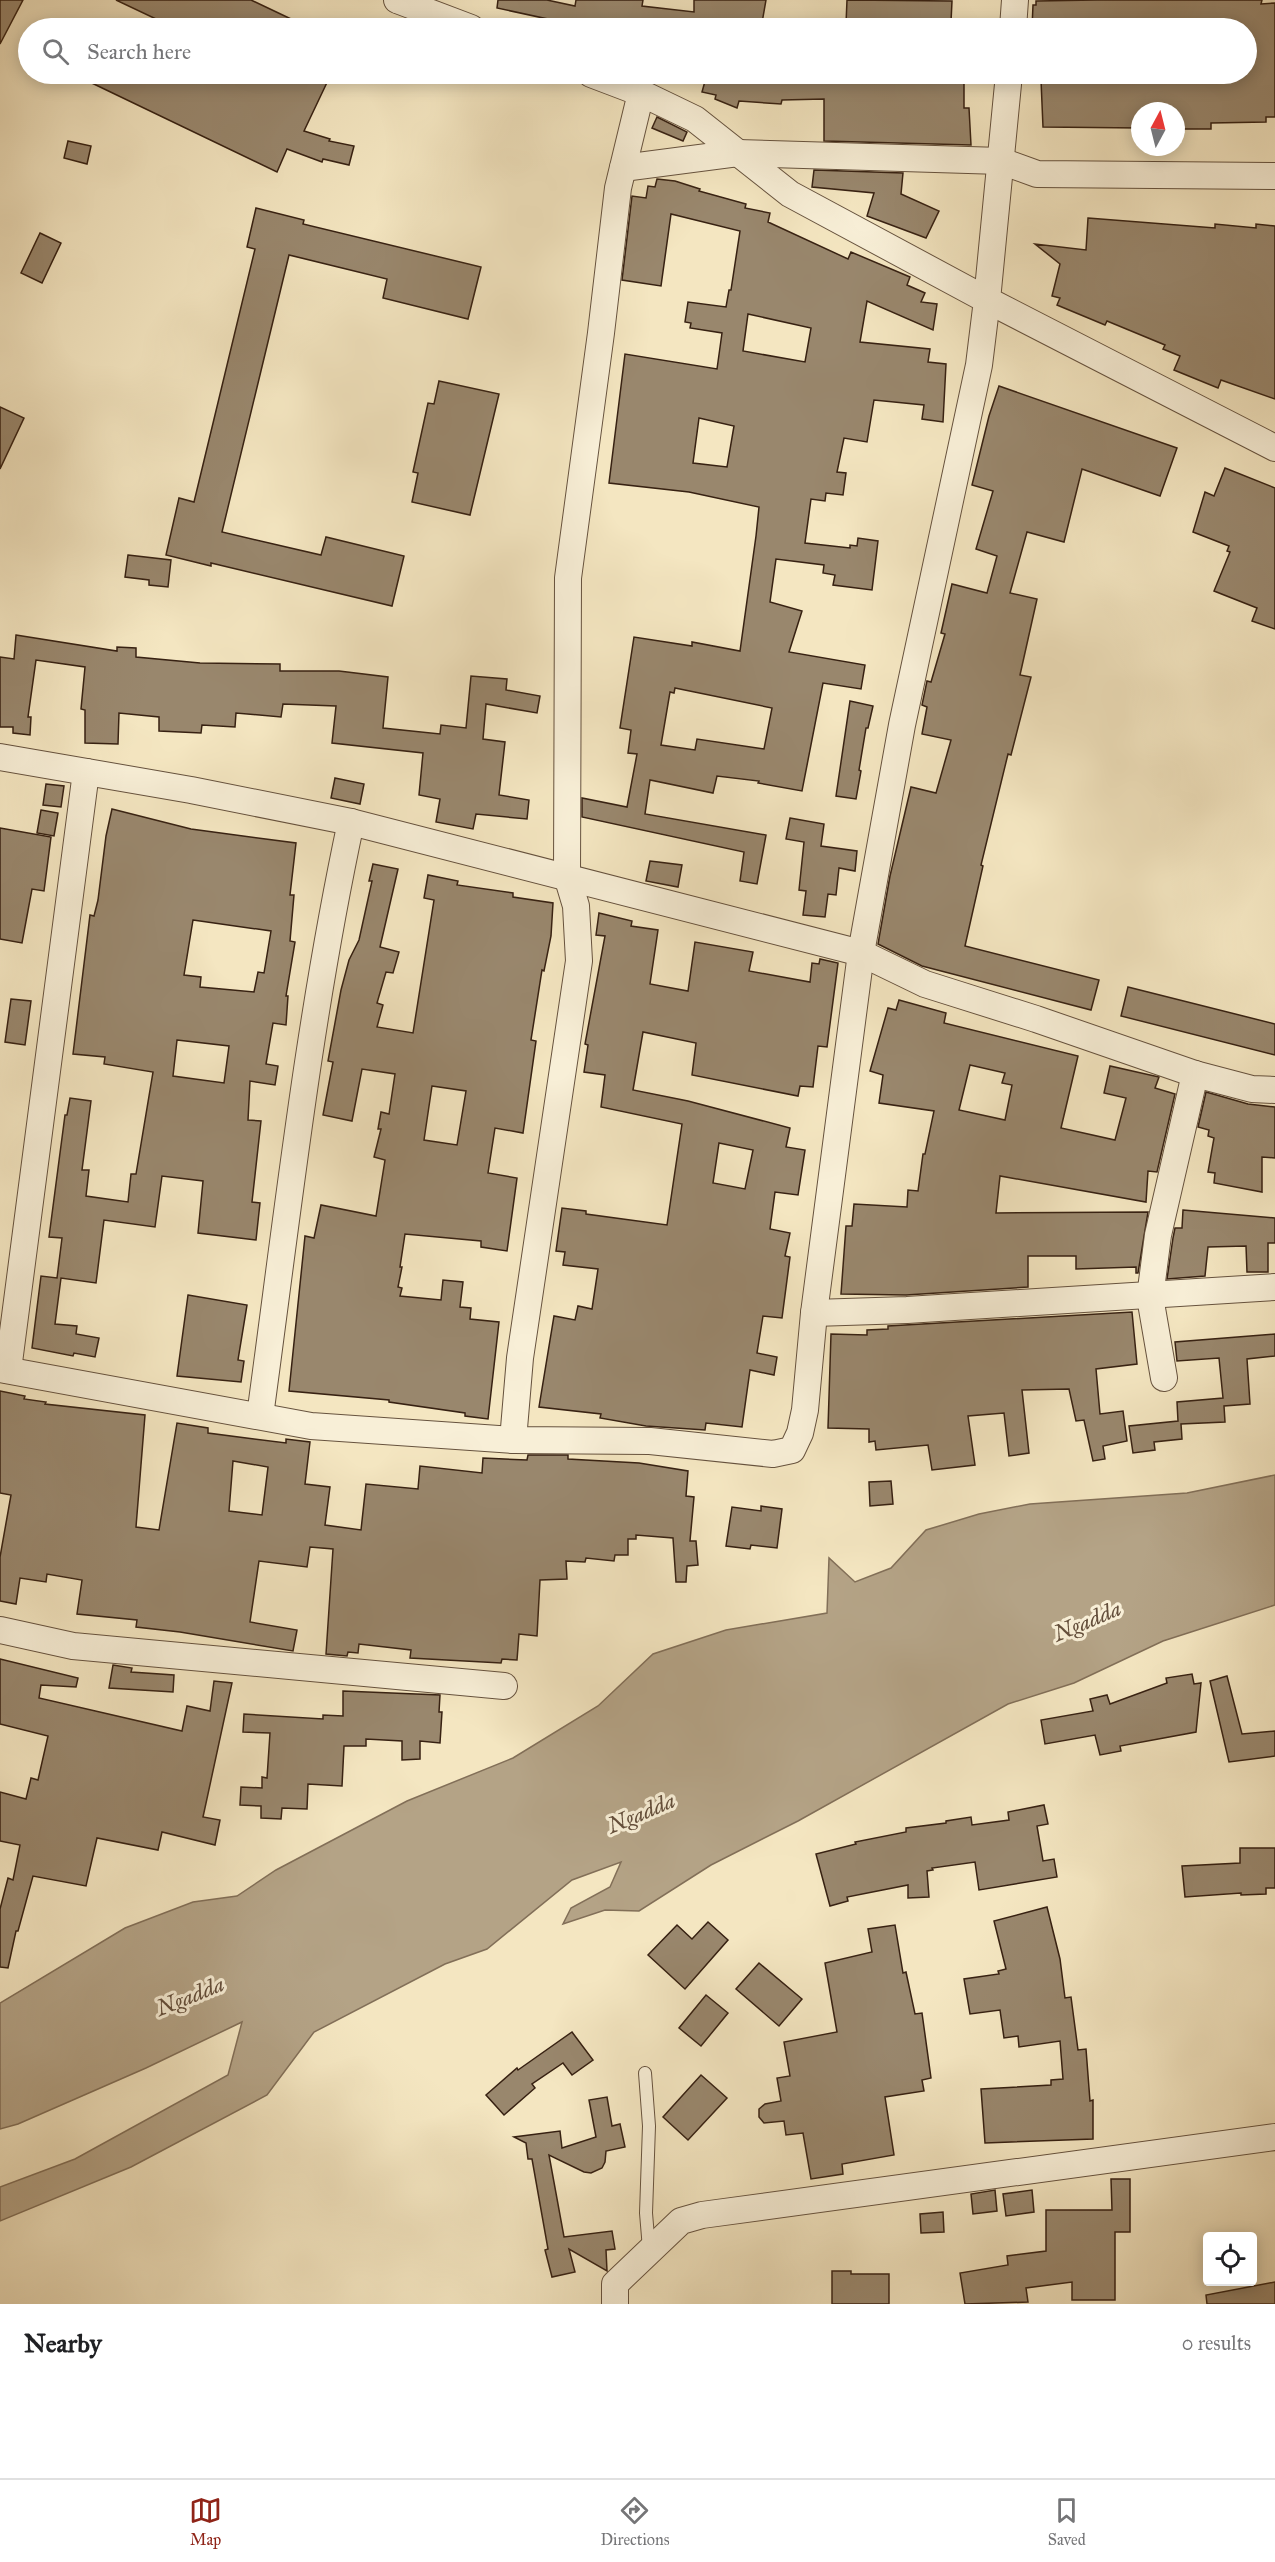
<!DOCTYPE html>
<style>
body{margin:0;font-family:"IM FELL Great Primer",serif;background:#f2f2f2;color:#202124}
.controls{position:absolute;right:18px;bottom:18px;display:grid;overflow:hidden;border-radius:6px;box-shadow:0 3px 15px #0003}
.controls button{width:54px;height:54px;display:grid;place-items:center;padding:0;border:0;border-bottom:2px solid #e0e0e0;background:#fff;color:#202124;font:30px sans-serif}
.compass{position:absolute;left:1131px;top:102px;width:54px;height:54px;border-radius:50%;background:#fff;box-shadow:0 3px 15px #0003;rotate:7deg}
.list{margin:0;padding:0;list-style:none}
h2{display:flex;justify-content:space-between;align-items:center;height:78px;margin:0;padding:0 24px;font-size:26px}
h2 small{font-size:20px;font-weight:400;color:#757577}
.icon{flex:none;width:33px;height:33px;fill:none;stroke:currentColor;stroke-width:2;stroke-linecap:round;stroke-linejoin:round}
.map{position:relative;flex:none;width:1275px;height:2304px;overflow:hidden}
.search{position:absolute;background:#fff;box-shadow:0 3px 15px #0003;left:18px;right:18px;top:18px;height:66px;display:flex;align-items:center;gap:15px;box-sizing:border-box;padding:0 21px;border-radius:33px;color:#757577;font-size:22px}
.sheet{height:174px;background:#fff}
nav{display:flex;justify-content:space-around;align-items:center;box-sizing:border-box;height:84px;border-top:2px solid #e0e0e0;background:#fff;font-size:16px;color:#757577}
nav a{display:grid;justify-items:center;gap:3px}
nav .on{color:#8f2418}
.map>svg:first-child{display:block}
</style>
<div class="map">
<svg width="1275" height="2304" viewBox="0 0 1275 2304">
<rect width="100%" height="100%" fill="#f4e6c1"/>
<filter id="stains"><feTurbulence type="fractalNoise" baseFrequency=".00333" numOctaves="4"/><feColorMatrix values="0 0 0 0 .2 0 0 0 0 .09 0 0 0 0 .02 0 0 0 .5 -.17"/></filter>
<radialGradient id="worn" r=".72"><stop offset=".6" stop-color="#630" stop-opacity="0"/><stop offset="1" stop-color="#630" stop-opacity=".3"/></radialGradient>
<polygon fill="#b4a386" stroke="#826f58" stroke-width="1.5" points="1275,1475 1275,1605 1163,1641 1074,1683 1008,1704 798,1821 711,1865 639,1911 605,1910 563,1924 571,1908 610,1887 621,1862 572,1880 487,1949 445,1964 314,2032 267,2095 131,2167 0,2221 0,2187 75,2159 228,2075 242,2022 146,2068 18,2124 0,2129 0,2003 125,1928 193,1902 237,1896 276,1870 407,1801 513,1758 598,1706 653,1654 726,1630 827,1613 829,1558 855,1582 891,1568 926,1530 979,1514 1030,1504 1187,1493"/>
<g fill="#99876d" stroke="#372112" stroke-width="1.5" fill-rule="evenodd">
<polygon points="0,0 23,0 0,44"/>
<polygon points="116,0 251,0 310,28 175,28"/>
<polygon points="498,0 547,0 575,6 576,0 643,0 642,6 694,12 694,0 766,0 762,23 735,19 735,28 621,28 586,23 585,27 497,8"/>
<polygon points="847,0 952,1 951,22 895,22 895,28 846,24"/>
<polygon points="1097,0 1262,0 1261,4 1275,3 1275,117 1266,117 1266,122 1211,123 1211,129 1176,129 1176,111 1140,111 1140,128 1043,127 1041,80 1090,78 1090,74 1246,74 1246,28 1217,28 1216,21 1176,23 1177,28 1032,28 1033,5 1036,5 1036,1"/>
<polygon points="73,74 331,74 304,131 330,139 329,141 354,146 349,165 323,159 322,162 287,149 277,172"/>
<polygon points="707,74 964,74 964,108 969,108 971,145 824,141 824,99 782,100 781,104 739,101 737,108 715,99 716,95 702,92"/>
<polygon points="657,117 687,132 683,141 652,128"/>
<polygon points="68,141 91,146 87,164 64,158"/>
<polygon points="814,170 903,173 901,194 939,211 926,238 867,216 874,193 812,187"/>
<path d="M 657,179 L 675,181 L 700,189 L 699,191 L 746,204 L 745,208 L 770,213 L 768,222 L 848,259 L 851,252 L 910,277 L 907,285 L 925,293 L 921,302 L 937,304 L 933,330 L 867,301 L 860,342 L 930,349 L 928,362 L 946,364 L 943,422 L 922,419 L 924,405 L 874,400 L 867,442 L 844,438 L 837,472 L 846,473 L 843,495 L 826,493 L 825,501 L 811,499 L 805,543 L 850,548 L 850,545 L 857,546 L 858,538 L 878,541 L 872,590 L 833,585 L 835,575 L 823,573 L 824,565 L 776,559 L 770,602 L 802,611 L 789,652 L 865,665 L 861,689 L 823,683 L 802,791 L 758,783 L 759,781 L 717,776 L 713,793 L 650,780 L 645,814 L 766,835 L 757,884 L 740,881 L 744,852 L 582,817 L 582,798 L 627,807 L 637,754 L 628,753 L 631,730 L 620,728 L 634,637 L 692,646 L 692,642 L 740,651 L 756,536 L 759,507 L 689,492 L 609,483 L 625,354 L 717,369 L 722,333 L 690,328 L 691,323 L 685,322 L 688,302 L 726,307 L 729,290 L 731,290 L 740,231 L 671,214 L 661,286 L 622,280 L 632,196 L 646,198 L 648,186 L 655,187 ZM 748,314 L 811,328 L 805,362 L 743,351 ZM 699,418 L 734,426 L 727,467 L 693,463 ZM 675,688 L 772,708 L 764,749 L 697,739 L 695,750 L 661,745 L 670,692 L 674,693 Z"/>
<polygon points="256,208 304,220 303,224 481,267 468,319 383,298 387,279 289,255 222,532 321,555 326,537 404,556 392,606 211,563 211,566 166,555 179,498 194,502 255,249 247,247"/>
<polygon points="1088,218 1215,228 1215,224 1256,228 1256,224 1275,226 1275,399 1221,380 1218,388 1174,370 1180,356 1163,349 1165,345 1107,321 1105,325 1057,305 1060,298 1052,296 1060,264 1035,244 1086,250"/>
<polygon points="40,233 61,243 42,283 21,273"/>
<polygon points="439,381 499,394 470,515 412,502 418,473 413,472 428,403 434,404"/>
<polygon points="999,386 1177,448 1160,496 1082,469 1064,542 1027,532 1010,593 1037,599 1020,675 1031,677 1011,755 1008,754 981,865 983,866 965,946 1099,980 1091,1010 922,966 878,944 890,876 911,787 936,793 951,740 922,734 927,707 922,705 927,681 931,682 945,634 941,633 952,584 987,593 997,556 976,549 993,491 972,485 989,416"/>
<polygon points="0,407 24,418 0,469"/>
<polygon points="1225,468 1275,488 1275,629 1252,621 1257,608 1214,591 1230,552 1227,551 1229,546 1193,532 1205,492 1214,496"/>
<polygon points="128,555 171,560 168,587 149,585 149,580 125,577"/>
<polygon points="16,635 117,651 117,647 136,648 136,657 200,663 280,664 280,671 339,671 388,677 383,728 440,734 441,725 466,728 471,676 507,679 506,690 540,696 537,713 486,704 483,739 505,742 499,795 529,800 527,819 476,814 473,829 436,822 440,799 419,795 423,753 332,743 336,706 283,704 281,717 236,713 235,727 202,725 201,733 159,731 159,717 119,713 118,744 85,743 85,710 81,709 85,667 36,660 28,717 31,717 30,735 13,733 13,727 0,727 0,657 14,659"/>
<polygon points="850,701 873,706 868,728 866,728 859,770 861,771 856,799 836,796"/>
<polygon points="335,778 364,784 360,804 331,798"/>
<polygon points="46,784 64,786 61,807 43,805"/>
<path d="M 112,809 L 191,829 L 296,843 L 290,895 L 294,895 L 290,941 L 295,942 L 286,996 L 288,996 L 286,1025 L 273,1023 L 266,1064 L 278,1066 L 275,1085 L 250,1081 L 248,1120 L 261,1121 L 252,1202 L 260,1203 L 256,1240 L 198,1233 L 203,1181 L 162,1176 L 155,1227 L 104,1220 L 96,1283 L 61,1278 L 55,1324 L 77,1326 L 76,1334 L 99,1338 L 95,1357 L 74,1353 L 73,1356 L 32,1348 L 41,1276 L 57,1278 L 62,1238 L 49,1237 L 65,1115 L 67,1115 L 70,1098 L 91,1101 L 82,1170 L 89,1170 L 86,1196 L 128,1202 L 131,1174 L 136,1174 L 153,1072 L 104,1064 L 105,1057 L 73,1054 L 90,915 L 94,916 L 98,900 L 106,836 ZM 193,920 L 271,931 L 264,973 L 258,972 L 254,992 L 200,987 L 201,977 L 184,975 ZM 177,1040 L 229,1046 L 224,1083 L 173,1076 Z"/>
<polygon points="41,810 58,813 54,836 37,833"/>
<polygon points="790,818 824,824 821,846 857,851 855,871 839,868 836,895 828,894 825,917 803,915 806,891 799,890 804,842 786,839"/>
<polygon points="0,828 51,837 44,891 32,889 22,943 0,939"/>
<polygon points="650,861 682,865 678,887 646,881"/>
<path d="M 373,864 L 398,869 L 380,947 L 399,952 L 393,973 L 386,972 L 377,1003 L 383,1005 L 377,1027 L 413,1033 L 434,900 L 424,898 L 428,875 L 458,881 L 457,885 L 513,893 L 513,897 L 553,903 L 551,936 L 544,971 L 542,970 L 531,1040 L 536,1041 L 523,1133 L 495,1128 L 488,1173 L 517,1178 L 507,1251 L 481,1247 L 481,1241 L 405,1234 L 400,1267 L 402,1267 L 398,1287 L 402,1288 L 400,1296 L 441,1300 L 443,1280 L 463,1282 L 460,1307 L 471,1308 L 470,1319 L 499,1322 L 488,1419 L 465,1416 L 465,1413 L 389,1402 L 389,1400 L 289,1391 L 305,1236 L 314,1238 L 321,1205 L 376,1216 L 385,1160 L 374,1157 L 381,1129 L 378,1129 L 381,1112 L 389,1114 L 395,1074 L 362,1069 L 352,1121 L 323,1115 L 333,1062 L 328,1061 L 341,990 L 349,960 L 359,940 L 372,881 L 369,881 ZM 432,1086 L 466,1091 L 457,1145 L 424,1140 Z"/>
<path d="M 599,913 L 632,921 L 631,926 L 658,930 L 650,984 L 688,991 L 695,942 L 753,952 L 749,971 L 810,982 L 812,963 L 819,964 L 820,959 L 838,963 L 827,1047 L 818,1046 L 813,1087 L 800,1086 L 798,1096 L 692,1075 L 696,1043 L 643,1032 L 633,1090 L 688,1101 L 790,1128 L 786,1147 L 805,1150 L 798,1195 L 775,1192 L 770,1229 L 790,1233 L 785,1256 L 790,1257 L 782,1318 L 763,1316 L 757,1353 L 777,1357 L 774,1375 L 750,1370 L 742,1427 L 706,1423 L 705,1430 L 646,1426 L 600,1418 L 601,1414 L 539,1407 L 554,1316 L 575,1320 L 578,1306 L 592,1309 L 598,1269 L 563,1265 L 565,1252 L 556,1251 L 562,1208 L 586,1211 L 586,1214 L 667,1225 L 682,1124 L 601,1107 L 605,1075 L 584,1072 L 588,1045 L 585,1044 L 605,936 L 596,935 ZM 719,1143 L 753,1150 L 745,1189 L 713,1183 Z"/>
<polygon points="1128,987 1275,1024 1275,1055 1121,1016"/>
<polygon points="11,999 31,1001 25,1045 5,1042"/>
<path d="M 899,1000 L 946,1013 L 944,1023 L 1078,1056 L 1061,1128 L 1115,1140 L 1126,1098 L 1104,1093 L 1110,1066 L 1159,1077 L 1155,1088 L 1175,1094 L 1157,1172 L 1148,1171 L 1146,1202 L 1000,1176 L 996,1213 L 1148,1212 L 1138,1273 L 1136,1273 L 1136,1267 L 1076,1269 L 1076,1256 L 1028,1256 L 1028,1287 L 906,1295 L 841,1294 L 846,1226 L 852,1226 L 854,1204 L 907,1207 L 908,1190 L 918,1191 L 923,1154 L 925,1154 L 934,1111 L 879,1103 L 883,1075 L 870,1071 L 888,1008 L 896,1010 ZM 970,1065 L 1005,1073 L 1002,1083 L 1012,1085 L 1005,1120 L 959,1110 Z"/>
<polygon points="1206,1092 1248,1104 1275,1107 1275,1158 1262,1157 1262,1192 1214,1183 1215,1173 1208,1172 1214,1138 1208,1136 1209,1130 1198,1127"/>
<polygon points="1183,1210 1275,1218 1275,1243 1268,1243 1268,1272 1247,1272 1246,1246 1208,1247 1205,1276 1167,1279 1173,1238 1175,1228 1182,1228"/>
<polygon points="188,1295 247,1305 238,1360 244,1361 241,1382 177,1376"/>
<polygon points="1132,1312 1137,1364 1096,1369 1100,1414 1123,1411 1127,1441 1103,1446 1105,1459 1093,1461 1084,1420 1076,1421 1069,1389 1022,1390 1029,1453 1009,1456 1004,1413 968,1416 975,1465 932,1470 928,1445 876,1450 875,1441 869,1442 869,1429 828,1428 831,1334 867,1335 867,1330 888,1329 888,1326"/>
<polygon points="1275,1334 1275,1356 1247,1359 1250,1404 1224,1406 1225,1422 1181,1424 1182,1439 1154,1442 1155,1450 1133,1453 1129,1426 1178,1421 1177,1402 1223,1398 1219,1358 1177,1361 1175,1342"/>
<path d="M 0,1391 L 25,1396 L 24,1399 L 46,1402 L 45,1404 L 145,1415 L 136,1527 L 159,1530 L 177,1423 L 208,1428 L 208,1433 L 286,1443 L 286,1439 L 310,1442 L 305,1484 L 330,1487 L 325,1525 L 361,1530 L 366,1484 L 418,1489 L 420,1466 L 482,1473 L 483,1458 L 527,1460 L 528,1455 L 568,1455 L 568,1459 L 639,1463 L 688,1471 L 686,1496 L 694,1497 L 690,1541 L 696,1541 L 698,1565 L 687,1566 L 686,1582 L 676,1582 L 673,1538 L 636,1535 L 636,1539 L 628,1539 L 628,1555 L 615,1555 L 614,1561 L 586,1558 L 585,1562 L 566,1561 L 567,1579 L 540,1580 L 537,1636 L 519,1634 L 517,1660 L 502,1659 L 501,1663 L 410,1658 L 411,1650 L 359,1644 L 358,1653 L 348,1652 L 347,1656 L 326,1654 L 333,1549 L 310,1547 L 307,1567 L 259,1561 L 250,1622 L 297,1630 L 293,1651 L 180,1632 L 136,1627 L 137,1620 L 77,1614 L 82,1580 L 47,1574 L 46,1582 L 20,1578 L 16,1604 L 0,1601 L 0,1557 L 11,1495 L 0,1493 ZM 233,1461 L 268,1467 L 262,1515 L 229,1511 Z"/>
<polygon points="891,1481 893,1504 870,1506 869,1482"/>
<polygon points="761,1506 782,1509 777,1548 751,1545 750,1549 726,1546 732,1507 761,1511"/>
<polygon points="0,1659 78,1678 76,1687 41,1685 39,1698 182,1731 187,1706 210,1711 214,1681 232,1683 203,1817 220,1820 215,1845 162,1832 158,1850 97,1838 86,1886 33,1876 18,1931 16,1931 8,1968 0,1967 0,1909 8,1878 13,1880 20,1845 0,1841 0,1792 26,1799 31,1778 38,1780 48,1736 0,1724"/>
<polygon points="113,1665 132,1668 131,1672 174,1675 173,1692 109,1688"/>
<polygon points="1192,1674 1194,1684 1201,1683 1196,1732 1120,1746 1121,1751 1100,1755 1095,1735 1045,1744 1041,1720 1093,1711 1090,1699 1107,1695 1110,1704 1167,1683 1166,1678"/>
<polygon points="1227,1676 1242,1734 1275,1731 1275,1756 1229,1762 1210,1681"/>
<polygon points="343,1691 440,1695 439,1712 442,1712 440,1743 420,1741 420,1759 402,1760 402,1741 366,1739 366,1746 344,1746 342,1786 308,1784 307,1809 282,1808 281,1819 261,1818 261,1806 240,1805 241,1787 262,1788 262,1777 267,1778 270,1733 243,1732 244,1714 323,1719 323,1715 343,1716"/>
<polygon points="1044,1805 1048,1824 1037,1826 1043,1861 1054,1859 1057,1877 979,1890 975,1862 932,1868 933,1870 927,1871 929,1897 908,1898 908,1885 847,1897 848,1901 830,1906 816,1854 856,1844 855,1842 906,1832 906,1828 946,1823 946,1821 971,1817 972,1825 1009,1820 1008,1812"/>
<polygon points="1240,1848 1275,1848 1275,1888 1266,1888 1266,1894 1241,1895 1241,1893 1185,1897 1182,1866 1240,1863"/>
<polygon points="1047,1907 1060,1959 1065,1998 1071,1997 1078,2050 1086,2049 1090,2101 1093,2100 1093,2139 985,2143 981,2089 1051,2085 1051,2080 1063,2079 1060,2041 1019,2047 1018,2036 1004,2038 1000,2010 970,2014 964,1979 999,1974 998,1971 1006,1969 994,1921"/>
<polygon points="708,1922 728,1940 685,1989 648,1955 677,1925 692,1939"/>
<polygon points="895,1925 903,1973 906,1972 915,2014 922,2013 931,2078 922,2080 924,2091 885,2097 894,2155 842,2164 843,2174 811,2179 803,2133 786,2135 784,2121 764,2123 759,2117 759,2109 765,2104 781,2101 777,2078 790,2076 784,2042 837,2032 825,1963 872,1952 868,1929"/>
<polygon points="759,1963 802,1999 779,2026 736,1989"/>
<polygon points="706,1995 728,2013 701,2046 679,2028"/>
<polygon points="572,2032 593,2060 572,2075 563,2063 532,2084 535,2088 504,2115 486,2095 517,2068 518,2070"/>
<polygon points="701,2075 727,2098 688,2140 663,2117"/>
<polygon points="607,2097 612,2126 620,2124 625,2147 606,2151 605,2162 602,2168 591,2173 584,2172 549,2155 564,2237 612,2231 615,2249 606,2250 607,2271 569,2249 575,2272 552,2277 545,2250 548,2249 532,2159 528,2159 526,2143 514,2137 560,2131 562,2148 596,2137 589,2100"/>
<polygon points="1111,2179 1130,2179 1130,2232 1115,2232 1115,2300 1072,2300 1072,2282 1026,2288 1028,2302 965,2304 960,2273 1008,2265 1007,2256 1046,2251 1046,2210 1112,2210"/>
<polygon points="995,2190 997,2211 973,2214 971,2194"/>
<polygon points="1032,2190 1034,2212 1006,2216 1003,2194"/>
<polygon points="943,2212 944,2232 921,2233 920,2214"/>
<polygon points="832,2271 851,2271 851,2274 889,2274 889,2304 832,2304"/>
<polygon points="1275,2282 1275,2304 1207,2304 1206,2295"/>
</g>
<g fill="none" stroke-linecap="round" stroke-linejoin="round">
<defs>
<polyline id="lane" points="645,2073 649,2126 646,2213 649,2249"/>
<g id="street">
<polyline points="397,0 471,28"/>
<polyline points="1013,28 1015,0"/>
<polyline points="1009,74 987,300 1275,448"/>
<polyline points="623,168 738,153 1001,161 1037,174 1275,176"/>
<polyline points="0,757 191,790 351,822 861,953 925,984 1036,1019 1195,1074 1252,1089 1275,1090"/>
<polyline points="814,1313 907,1310 1275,1287"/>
<polyline points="0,1369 311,1426 513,1440 650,1441 773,1454 792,1450 800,1433 805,1410 814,1313 861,953 902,725 979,365 987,300 790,194 695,119 641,93"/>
<polyline points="8,1370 86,772"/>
<polyline points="1164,1378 1150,1297 1158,1235 1195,1074"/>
<path d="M 260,1416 C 287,1218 309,1018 351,822"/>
<polyline points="513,1440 520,1358 579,961 576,906 567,876 568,578 601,333 618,188 641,93 591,74"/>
<polyline points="0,1630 73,1646 504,1686"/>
<polyline points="615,2304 615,2284 681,2221 702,2215 1275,2137"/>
</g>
</defs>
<use href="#lane" stroke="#66523e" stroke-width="14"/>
<use href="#street" stroke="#66523e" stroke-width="28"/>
<use href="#lane" stroke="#f8efd7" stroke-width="12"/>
<use href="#street" stroke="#f8efd7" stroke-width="26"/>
</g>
<g text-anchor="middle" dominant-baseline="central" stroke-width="6" stroke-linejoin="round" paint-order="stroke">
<g font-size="22" font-style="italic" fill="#634e3b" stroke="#f8efd7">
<text transform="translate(1087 1621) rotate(-23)">Ngadda</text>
<text transform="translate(641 1813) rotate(-23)">Ngadda</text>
<text transform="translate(190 1996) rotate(-22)">Ngadda</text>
</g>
</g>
<rect width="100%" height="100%" filter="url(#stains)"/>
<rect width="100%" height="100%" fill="url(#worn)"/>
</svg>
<div class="controls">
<button><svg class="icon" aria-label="locate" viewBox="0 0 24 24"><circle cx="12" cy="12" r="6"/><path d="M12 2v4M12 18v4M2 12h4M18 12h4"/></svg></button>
</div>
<svg class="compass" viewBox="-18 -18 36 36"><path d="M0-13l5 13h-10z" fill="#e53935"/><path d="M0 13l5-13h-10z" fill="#757577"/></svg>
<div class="search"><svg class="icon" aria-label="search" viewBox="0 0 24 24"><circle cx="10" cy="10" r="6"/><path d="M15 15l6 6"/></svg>Search here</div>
</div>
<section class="sheet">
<h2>Nearby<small>0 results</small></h2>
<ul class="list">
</ul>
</section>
<nav>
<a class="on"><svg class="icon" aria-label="map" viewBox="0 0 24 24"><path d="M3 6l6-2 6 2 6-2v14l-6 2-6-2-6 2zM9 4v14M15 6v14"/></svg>Map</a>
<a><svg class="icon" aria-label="directions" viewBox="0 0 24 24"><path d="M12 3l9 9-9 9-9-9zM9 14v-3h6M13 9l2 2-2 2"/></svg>Directions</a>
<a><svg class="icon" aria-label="saved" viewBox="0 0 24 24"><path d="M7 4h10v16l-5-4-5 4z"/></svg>Saved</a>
</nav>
